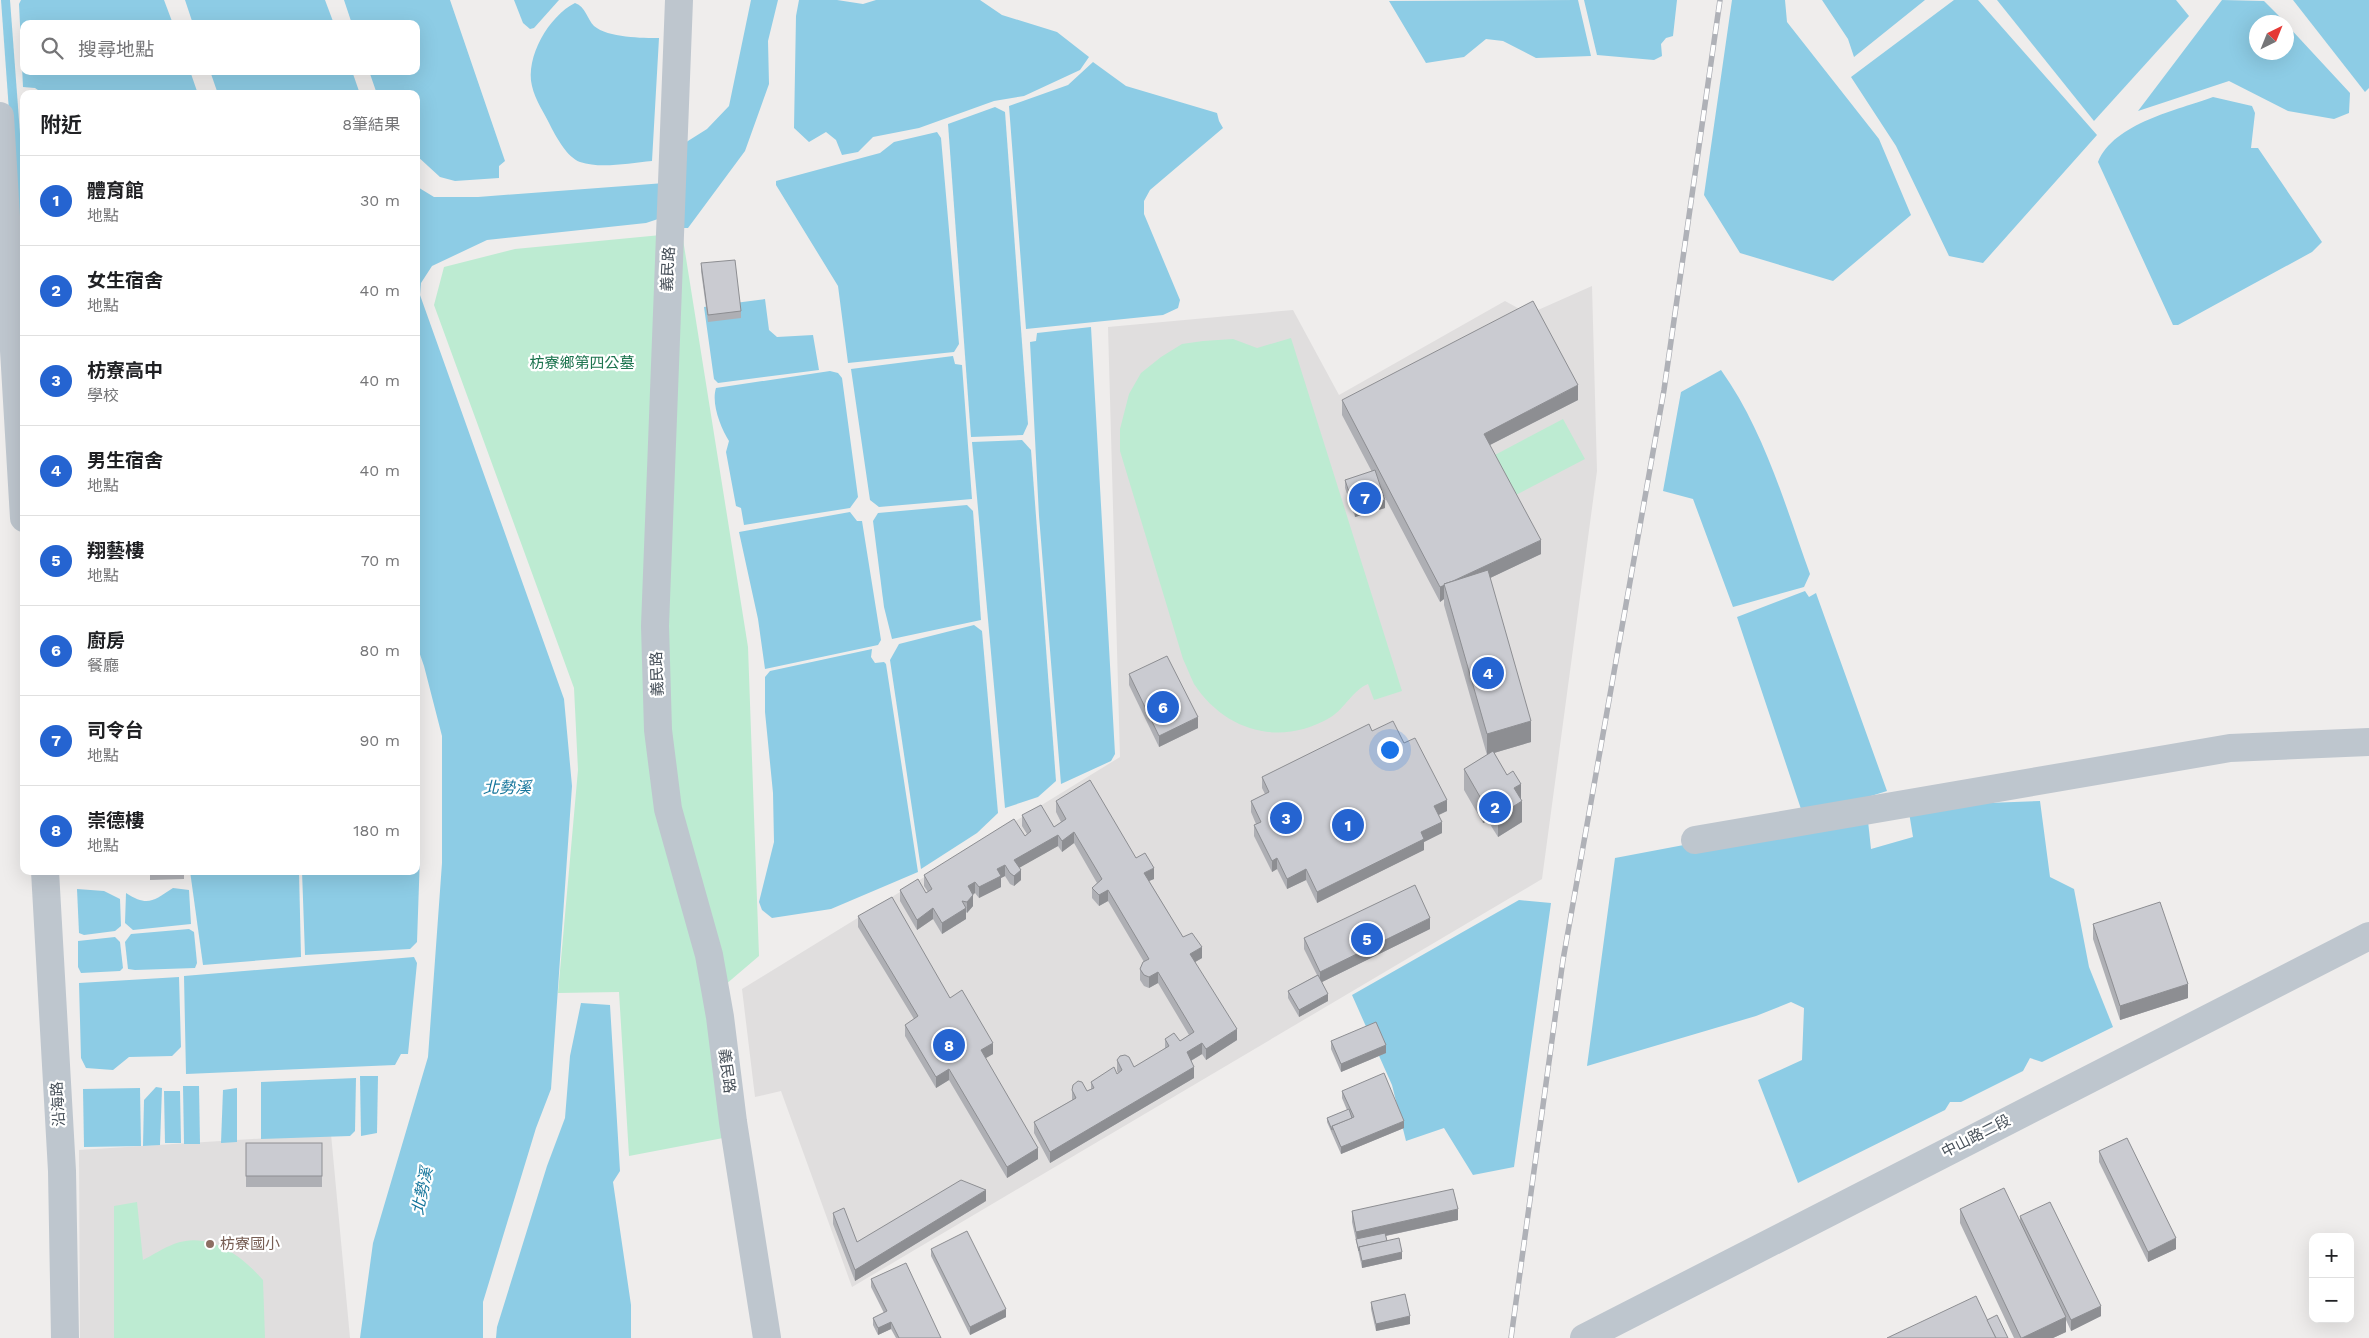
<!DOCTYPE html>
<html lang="zh-TW">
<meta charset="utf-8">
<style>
body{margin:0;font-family:"Work Sans","Noto Sans TC",sans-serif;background:#f6f6f6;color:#202124}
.controls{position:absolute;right:15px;bottom:15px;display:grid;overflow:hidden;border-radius:10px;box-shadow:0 5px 20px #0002}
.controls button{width:45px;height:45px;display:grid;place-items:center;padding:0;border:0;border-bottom:1px solid #e0e0e0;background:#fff;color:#202124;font:25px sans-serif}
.compass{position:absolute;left:2249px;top:15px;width:45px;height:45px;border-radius:50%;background:#fff;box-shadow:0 5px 20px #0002;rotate:43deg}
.you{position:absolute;left:1389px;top:749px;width:18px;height:18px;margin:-12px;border:4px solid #fff;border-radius:50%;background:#1a73e8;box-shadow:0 0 0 8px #1a73e833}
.badge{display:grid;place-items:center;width:32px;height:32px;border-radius:50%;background:#2564d1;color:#fff;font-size:16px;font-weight:700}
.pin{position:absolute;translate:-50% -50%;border:2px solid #fff;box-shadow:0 1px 5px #0006}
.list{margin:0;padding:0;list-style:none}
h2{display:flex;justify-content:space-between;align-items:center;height:65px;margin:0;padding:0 20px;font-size:21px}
h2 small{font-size:16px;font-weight:400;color:#757577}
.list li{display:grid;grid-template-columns:32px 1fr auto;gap:15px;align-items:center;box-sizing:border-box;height:90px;padding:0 20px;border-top:1px solid #e0e0e0}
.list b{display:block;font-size:19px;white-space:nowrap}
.list p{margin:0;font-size:16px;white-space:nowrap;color:#757577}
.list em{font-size:16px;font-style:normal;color:#757577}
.icon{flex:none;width:28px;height:28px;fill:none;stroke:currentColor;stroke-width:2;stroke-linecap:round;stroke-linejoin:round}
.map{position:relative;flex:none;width:2369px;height:1338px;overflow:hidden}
.search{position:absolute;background:#fff;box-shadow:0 5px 20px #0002;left:20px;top:20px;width:400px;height:55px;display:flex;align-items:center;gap:12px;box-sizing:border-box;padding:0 18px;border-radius:10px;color:#757577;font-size:19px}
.panel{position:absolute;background:#fff;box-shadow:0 5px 20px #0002;left:20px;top:90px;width:400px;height:785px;border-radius:10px}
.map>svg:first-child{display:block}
</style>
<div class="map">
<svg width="2369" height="1338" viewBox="0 0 2369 1338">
<rect width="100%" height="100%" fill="#efedec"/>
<g fill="#e0dede">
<polygon points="1592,286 1597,471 1542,879 852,1287 781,1091 755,1097 742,989 1120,757 1108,327 1293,310 1339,395 1505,301 1529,314"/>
<polygon points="331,1134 350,1338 80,1338 79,1150"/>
</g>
<g fill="#bdebd2">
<polygon points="682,233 748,647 759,956 725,985 744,1134 629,1156 619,992 558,993 578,770 574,688 434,305 444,267 515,249"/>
<path d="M 1291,338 L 1402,691 L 1374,700 L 1368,684 C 1353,690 1345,708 1331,717 C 1281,747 1226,732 1194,684 C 1190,676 1187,667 1183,659 L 1120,451 L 1120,429 L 1129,394 L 1141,373 L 1161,357 L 1182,344 L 1203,341 L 1233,339 L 1257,348 Z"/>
<polygon points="1563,419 1585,459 1514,496 1493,456"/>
<path d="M 137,1202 L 143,1260 C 153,1255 163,1248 174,1244 C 209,1231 241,1255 263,1280 L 265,1338 L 114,1338 L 114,1206 Z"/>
</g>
<g fill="#8dcce5">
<polygon points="1,0 10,0 24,187 24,319"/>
<polygon points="21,0 164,0 173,24 24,24 24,71 190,71 198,94 104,94 103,92 44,94 35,88 23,87 19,4"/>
<polygon points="185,0 325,0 334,24 193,24"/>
<polygon points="344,0 450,0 505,161 499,166 499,178 455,181 440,177 416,155 416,94 377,94 369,71 416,71 416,24 352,24"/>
<polygon points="514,0 559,0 534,28 530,29 523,23"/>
<polygon points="751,0 778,0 768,41 769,84 745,151 688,228 675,228 676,213 646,223 487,240 432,266 421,283 420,295 564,699 572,786 551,1089 536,1128 483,1302 483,1338 360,1338 373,1243 428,1057 442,863 442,736 424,666 416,643 416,186 434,197 478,197 678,182 680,146 707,129 729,106"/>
<polygon points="799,0 837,0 863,4 876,0 980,0 1002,15 1057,32 1089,57 1080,70 1024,96 994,101 919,128 873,137 858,152 842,155 836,140 826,132 809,142 794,128 796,16"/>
<polygon points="1578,0 1591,56 1536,58 1503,41 1486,39 1464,57 1426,63 1389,1"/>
<polygon points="1584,0 1677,0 1673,36 1666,38 1661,44 1662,56 1654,60 1597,55"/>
<polygon points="1732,0 1785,0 1787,22 1879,139 1911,215 1833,281 1740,253 1704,195"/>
<polygon points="1822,0 1925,0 1854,57 1848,39"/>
<polygon points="1954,0 1978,0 2097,135 1983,263 1949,256 1896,146 1851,77"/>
<polygon points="1997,0 2176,0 2189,16 2094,121"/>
<polygon points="2222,0 2264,1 2285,22 2256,22 2256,52 2286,52 2287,25 2350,93 2349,113 2334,119 2288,111 2229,81 2138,111"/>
<polygon points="2293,0 2369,0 2369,88 2365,92"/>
<path d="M 575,3 C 586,7 587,19 594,26 C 608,38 643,38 659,38 L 652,161 C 629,163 601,169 580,162 C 567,157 557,138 551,127 C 545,114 535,100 532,86 C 525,57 549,16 575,3 Z"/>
<polygon points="1093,62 1126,86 1217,113 1219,121 1223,128 1150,190 1144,201 1144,214 1180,300 1178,308 1163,315 1026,329 1009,106 1068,85"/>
<polygon points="210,71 352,71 360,94 218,94"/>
<path d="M 2213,97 L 2252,106 L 2255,113 L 2251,148 L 2258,148 L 2322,242 L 2312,252 L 2178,325 L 2173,325 L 2098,162 C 2114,123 2178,110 2213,97 Z"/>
<polygon points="995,107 1005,112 1028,424 1023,435 971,437 948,124"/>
<polygon points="937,132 941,138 959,344 954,352 848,363 838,286 776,185 776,181 880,153 894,142"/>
<polygon points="765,299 769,330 777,337 813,335 819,370 718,383 714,379 704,307"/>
<polygon points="1091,327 1115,754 1111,761 1061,784 1039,516 1030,342 1036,341 1037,333"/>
<polygon points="953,356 955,364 962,365 972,499 879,507 870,500 851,369"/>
<path d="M 1721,370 C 1764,430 1785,505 1810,574 L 1804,587 L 1733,607 L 1693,499 L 1663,491 L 1681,392 Z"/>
<path d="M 830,371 L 838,373 L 842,378 L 858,497 L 850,508 L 744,525 L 741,508 L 736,506 L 726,452 L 729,441 C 721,428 711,404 716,388 Z"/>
<polygon points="1022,440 1031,450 1056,781 1038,797 1005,808 972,442"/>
<polygon points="967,505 973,511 981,620 892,639 884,607 873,521 878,513"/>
<polygon points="850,512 857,521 862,521 881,640 878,645 765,669 758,619 739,532"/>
<polygon points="1805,591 1809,597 1816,593 1887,791 1810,815 1801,809 1737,617"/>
<polygon points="974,625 982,631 998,813 977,833 921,869 890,660 899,644"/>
<polygon points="872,649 871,657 875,663 884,662 886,664 918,872 831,909 772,918 762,910 759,902 774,842 773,793 765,712 765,677 770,671"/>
<polygon points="2040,801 2050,877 2074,889 2089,967 2113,1027 2042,1062 2030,1058 2023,1071 1961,1102 1950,1102 1945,1110 1798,1183 1758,1080 1802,1060 1804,1008 1791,1002 1756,1016 1587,1066 1615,858 1742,834 1868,821 1871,849 1913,837 1908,806"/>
<polygon points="416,852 420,855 417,942 410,949 305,955 302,871 416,871"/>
<polygon points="190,871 299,871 301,957 203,965"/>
<path d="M 173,888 L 189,890 L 191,924 L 133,930 L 125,923 L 126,893 C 148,907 153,901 173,888 Z"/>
<polygon points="77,889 104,891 120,899 121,926 115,931 84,935 79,933"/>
<polygon points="1519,900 1551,903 1514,1167 1473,1175 1444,1128 1406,1141 1392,1085 1352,995"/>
<polygon points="189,929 194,932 197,963 195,968 135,970 128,969 125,942 131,934"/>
<polygon points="115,937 120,942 123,968 120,971 81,973 78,967 78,941"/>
<polygon points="414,957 417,963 408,1054 401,1054 395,1065 186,1074 184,976"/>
<polygon points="179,977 181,1047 172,1056 129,1057 113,1070 86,1068 81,1058 79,983"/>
<polygon points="581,1003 610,1005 620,1171 613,1182 631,1305 631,1338 496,1338 497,1327 547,1166 565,1118 570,1056"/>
<polygon points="360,1076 378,1076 377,1133 361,1136"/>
<polygon points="356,1078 355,1131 350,1136 261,1139 261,1082"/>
<polygon points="183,1086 199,1086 200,1144 184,1144"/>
<polygon points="156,1087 162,1088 160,1145 143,1146 144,1100"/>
<polygon points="140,1088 141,1146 84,1147 83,1089"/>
<polygon points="237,1088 237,1142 221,1143 223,1090"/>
<polygon points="164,1091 180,1091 181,1143 165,1143"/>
</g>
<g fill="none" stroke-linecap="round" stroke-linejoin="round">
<g stroke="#bec6ce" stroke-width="28">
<polyline points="679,0 655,626 658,730 668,809 709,955 720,1017 733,1122 767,1338"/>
<polyline points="0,116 24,518"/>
<polyline points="1695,840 2230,748 2369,742"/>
<polyline points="45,871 62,1171 65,1338"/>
<polyline points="1584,1338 2369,936"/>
</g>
<defs>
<polyline id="rail" points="1511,1338 1563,960 1664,390 1720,0"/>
</defs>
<use href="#rail" stroke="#afb1b7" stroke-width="5.5"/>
<use href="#rail" stroke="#fff" stroke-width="4" stroke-dasharray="11" stroke-linecap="butt"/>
</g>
<g fill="#aeafb4">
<polygon points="701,263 741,311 741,318 708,322 701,271"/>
<polygon points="1342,400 1578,400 1490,445 1541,554 1490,578 1531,742 1494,753 1521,799 1522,822 1498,837 1488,821 1483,823 1464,790 1464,769 1487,755 1444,605 1444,599 1440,602 1382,492 1385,508 1355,517 1345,488 1345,480 1372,472 1342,415"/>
<polygon points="1129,674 1198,728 1159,747 1129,685"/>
<polygon points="1372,731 1404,743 1447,811 1439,815 1442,833 1424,842 1424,850 1317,903 1306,880 1287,889 1277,869 1272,872 1254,836 1254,825 1256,824 1251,812 1251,801 1265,794 1262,788 1262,777"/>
<polygon points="1056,801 1136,858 1154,879 1149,881 1183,937 1202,958 1195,962 1237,1040 1206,1060 1202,1054 1191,1061 1194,1078 1050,1163 1034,1133 1034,1122 1072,1100 1072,1090 1087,1091 1091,1089 1091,1082 1117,1074 1118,1073 1117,1071 1117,1060 1134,1067 1165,1049 1165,1039 1180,1041 1189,1035 1158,983 1149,988 1144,986 1140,980 1140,969 1144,962 1108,901 1099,906 1092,898 1092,888 1097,883 1074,843 1062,852 1058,846 1020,867 1021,880 1014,886 1010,884 1005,876 1001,878 1001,887 979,898 975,893 973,895 973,906 967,913 966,912 966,919 942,934 933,919 917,930 900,901 900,890 926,893 928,892 924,886 924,875 1025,836 1027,834 1022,826 1022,815 1054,827 1061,822 1056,812"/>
<polygon points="150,871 184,871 184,879 150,880"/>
<polygon points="858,916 950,998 993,1054 985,1058 1038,1159 1007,1178 949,1080 936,1088 905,1036 905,1025 914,1019 858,927"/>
<polygon points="2093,924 2188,998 2120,1020 2093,939"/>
<polygon points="1430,929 1322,982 1328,1001 1299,1017 1288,998 1288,991 1317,975 1304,949 1304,938"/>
<polygon points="1331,1041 1386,1053 1341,1072 1331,1049"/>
<polygon points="1342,1091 1404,1128 1341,1154 1327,1122 1327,1118 1347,1110 1342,1098"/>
<rect x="246" y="1143" width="76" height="44"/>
<polygon points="2099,1151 2176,1249 2148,1262 2099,1162"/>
<polygon points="986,1201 855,1281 833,1224 833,1213 857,1242"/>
<polygon points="1960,1209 2020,1221 2020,1216 2101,1316 2071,1331 2066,1320 2066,1332 2053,1338 2014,1338 1960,1223"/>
<polygon points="1352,1211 1458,1220 1386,1236 1387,1241 1402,1259 1362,1268 1352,1222"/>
<polygon points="931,1249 1006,1317 970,1335 931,1256"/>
<polygon points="871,1279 941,1338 896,1338 891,1329 878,1335 873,1325 873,1318 884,1313 871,1287"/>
<polygon points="1371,1302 1410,1324 1376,1331 1371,1309"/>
</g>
<g fill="#8d8e92">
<polygon points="1578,385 1578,400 1484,448 1484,434"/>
<polygon points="1385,500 1385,508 1355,517 1355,510"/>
<polygon points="1541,540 1541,554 1448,598 1445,585"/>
<polygon points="1444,585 1444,599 1440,602 1440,587"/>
<polygon points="1198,717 1198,728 1159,747 1159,736"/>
<polygon points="1531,721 1531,742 1487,755 1487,734"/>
<polygon points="1521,784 1521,802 1522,801 1522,822 1498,837 1498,816 1514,788"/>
<polygon points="1447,800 1447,811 1434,817 1434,806"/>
<polygon points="1488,800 1488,821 1483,823 1483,802"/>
<polygon points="1442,822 1442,833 1424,842 1424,850 1317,903 1317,892 1421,832"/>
<polygon points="1074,832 1074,843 1062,852 1062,841"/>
<polygon points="1058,835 1058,846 1014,871 1014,860"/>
<polygon points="1277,858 1277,869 1272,872 1272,861"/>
<polygon points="1005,865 1005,876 1001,878 1001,887 979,898 979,887 997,869"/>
<polygon points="1154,868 1154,879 1144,883 1144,873"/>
<polygon points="1306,869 1306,880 1287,889 1287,879"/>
<polygon points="1021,870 1021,880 1014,886 1014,876"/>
<polygon points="975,882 975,893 968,897 968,886"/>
<polygon points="1108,890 1108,901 1099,906 1099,895"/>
<polygon points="973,895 973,906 967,913 967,902"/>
<polygon points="933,908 933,919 917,930 917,920"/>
<polygon points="966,908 966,919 942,934 942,923"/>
<polygon points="1430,918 1430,929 1320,983 1320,972"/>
<polygon points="1202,947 1202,958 1190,965 1190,954"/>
<polygon points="1158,972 1158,983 1149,988 1149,977"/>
<polygon points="2188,984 2188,998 2120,1020 2120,1006"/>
<polygon points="1328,994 1328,1001 1299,1017 1299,1010"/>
<polygon points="1237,1029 1237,1040 1206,1060 1206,1049"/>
<polygon points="993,1043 993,1054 981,1061 981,1050"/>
<polygon points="1202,1043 1202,1054 1187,1063 1187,1052"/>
<polygon points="1386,1045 1386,1053 1341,1072 1341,1064"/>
<polygon points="1194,1067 1194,1078 1050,1163 1050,1152"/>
<polygon points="949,1069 949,1080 936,1088 936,1077"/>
<polygon points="1404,1121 1404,1128 1341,1154 1341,1147"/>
<polygon points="1038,1148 1038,1159 1007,1178 1007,1167"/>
<polygon points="986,1190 986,1201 855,1281 855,1270"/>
<polygon points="1458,1209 1458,1220 1357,1242 1356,1232"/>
<polygon points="2176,1238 2176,1249 2148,1262 2148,1252"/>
<polygon points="1402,1252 1402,1259 1362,1268 1362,1261"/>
<polygon points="2101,1306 2101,1316 2071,1331 2071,1320"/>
<polygon points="1006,1309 1006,1317 970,1335 970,1327"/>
<polygon points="1410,1316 1410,1324 1376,1331 1376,1324"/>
<polygon points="2066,1317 2066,1332 2053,1338 2022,1338"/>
<polygon points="891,1322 891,1329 878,1335 878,1328"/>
</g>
<g fill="#cacbd1" stroke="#8d8e92">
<polygon points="735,260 741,311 708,315 701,263"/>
<polygon points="1533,301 1578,385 1484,434 1541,540 1453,581 1444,584 1445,585 1440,587 1342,400"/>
<polygon points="1375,470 1385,500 1355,510 1345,480"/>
<polygon points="1488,570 1531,721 1487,734 1444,584"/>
<polygon points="1167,656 1198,717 1159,736 1129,674"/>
<polygon points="1393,721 1404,743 1415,738 1447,800 1434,806 1442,822 1421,832 1424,839 1317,892 1306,869 1287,879 1277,858 1272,861 1254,825 1261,822 1251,801 1269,792 1262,777 1369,724 1372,731"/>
<polygon points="1493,751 1507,775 1513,771 1521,784 1514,788 1522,801 1498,816 1488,800 1483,802 1464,769"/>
<polygon points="1090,780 1136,858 1145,853 1154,868 1144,873 1183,937 1192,933 1202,947 1190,954 1237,1029 1206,1049 1202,1043 1187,1052 1194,1067 1050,1152 1034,1122 1076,1098 1072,1090 1073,1085 1078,1081 1082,1082 1087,1091 1094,1088 1091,1082 1114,1067 1117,1074 1122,1070 1117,1060 1120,1056 1125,1055 1129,1057 1134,1067 1169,1046 1165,1039 1174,1033 1180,1041 1194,1032 1158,972 1149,977 1144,975 1140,969 1143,962 1149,959 1108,890 1099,895 1092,888 1102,879 1074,832 1062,841 1058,835 1014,860 1021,870 1014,876 1010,873 1005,865 997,869 1001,876 979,887 975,882 968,886 973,895 967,902 962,901 966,908 942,923 933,908 917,920 900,890 918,879 926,893 932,889 924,875 1014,819 1025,836 1031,831 1022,815 1041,805 1054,827 1066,819 1056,801"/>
<polygon points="1415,885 1430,918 1320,972 1304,938"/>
<polygon points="892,897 950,998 962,990 993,1043 981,1050 1038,1148 1007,1167 949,1069 936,1077 905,1025 918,1016 858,916"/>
<polygon points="2160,902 2188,984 2120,1006 2093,924"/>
<polygon points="1318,975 1328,994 1299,1010 1288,991"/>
<polygon points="1376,1022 1386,1045 1341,1064 1331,1041"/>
<polygon points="1384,1073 1404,1121 1341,1147 1332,1126 1354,1117 1342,1091"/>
<polygon points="1349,1109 1352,1118 1332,1126 1332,1130 1327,1118"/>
<polygon points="2127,1138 2176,1238 2148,1252 2099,1151"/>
<rect x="246" y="1143" width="76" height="33"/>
<polygon points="961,1180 986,1190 855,1270 833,1213 844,1208 857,1242"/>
<polygon points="2004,1188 2066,1317 2022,1338 2021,1338 1960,1209"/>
<polygon points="1453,1189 1458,1209 1356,1232 1352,1211"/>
<polygon points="2050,1202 2101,1306 2071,1320 2020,1216"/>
<polygon points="967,1231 1006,1309 970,1327 931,1249"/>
<polygon points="1385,1233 1387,1241 1359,1247 1359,1251 1356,1239"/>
<polygon points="1399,1238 1402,1252 1362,1261 1359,1247"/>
<polygon points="906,1263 941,1338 899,1338 891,1322 878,1328 873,1318 887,1311 871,1279"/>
<polygon points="1405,1294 1410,1316 1376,1324 1371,1302"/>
<polygon points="1976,1296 1996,1338 1887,1338"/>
<polygon points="1997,1315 2008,1338 1996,1338 1987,1320"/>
</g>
<circle fill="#8d6e63" stroke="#fff" stroke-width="2" cx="210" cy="1244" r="5"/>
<g text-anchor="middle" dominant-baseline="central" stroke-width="4.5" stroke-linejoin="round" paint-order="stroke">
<g font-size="15" fill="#464f58" stroke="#fff">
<text transform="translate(668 269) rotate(-87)">義民路</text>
<text transform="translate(657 674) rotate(-92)">義民路</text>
<text transform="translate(727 1071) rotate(83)">義民路</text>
<text transform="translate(58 1104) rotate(-93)">沿海路</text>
<text transform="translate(1976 1136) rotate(-27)">中山路二段</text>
</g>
<g font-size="15" fill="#1d744f" stroke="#fff">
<text x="582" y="363">枋寮鄉第四公墓</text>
</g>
<g font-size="15" fill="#785e54" stroke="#fff" text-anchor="start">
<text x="220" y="1244">枋寮國小</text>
</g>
<g font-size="16" font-style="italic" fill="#16769c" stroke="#fff">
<text x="507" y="787">北勢溪</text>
<text transform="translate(422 1191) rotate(-78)">北勢溪</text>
</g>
</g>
</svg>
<div class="controls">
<button>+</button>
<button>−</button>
</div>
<svg class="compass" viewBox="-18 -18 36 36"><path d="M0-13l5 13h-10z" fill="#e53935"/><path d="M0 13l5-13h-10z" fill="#757577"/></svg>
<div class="you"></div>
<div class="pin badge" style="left:1348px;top:825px">1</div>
<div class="pin badge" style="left:1495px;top:807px">2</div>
<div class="pin badge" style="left:1286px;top:818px">3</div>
<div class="pin badge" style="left:1488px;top:673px">4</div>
<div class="pin badge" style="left:1367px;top:939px">5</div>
<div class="pin badge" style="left:1163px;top:707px">6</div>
<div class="pin badge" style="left:1365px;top:498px">7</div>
<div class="pin badge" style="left:949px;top:1045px">8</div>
<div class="search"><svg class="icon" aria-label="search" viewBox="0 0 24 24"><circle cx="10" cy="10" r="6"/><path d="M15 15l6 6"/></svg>搜尋地點</div>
<section class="panel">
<h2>附近<small>8筆結果</small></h2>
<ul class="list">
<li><span class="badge">1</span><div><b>體育館</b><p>地點</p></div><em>30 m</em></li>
<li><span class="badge">2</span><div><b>女生宿舍</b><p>地點</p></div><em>40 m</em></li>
<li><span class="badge">3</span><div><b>枋寮高中</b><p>學校</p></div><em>40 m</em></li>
<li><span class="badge">4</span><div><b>男生宿舍</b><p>地點</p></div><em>40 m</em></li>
<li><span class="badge">5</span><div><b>翔藝樓</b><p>地點</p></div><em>70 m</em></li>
<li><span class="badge">6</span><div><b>廚房</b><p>餐廳</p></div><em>80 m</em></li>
<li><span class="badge">7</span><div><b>司令台</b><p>地點</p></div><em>90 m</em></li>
<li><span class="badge">8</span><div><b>崇德樓</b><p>地點</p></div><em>180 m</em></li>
</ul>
</section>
</div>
